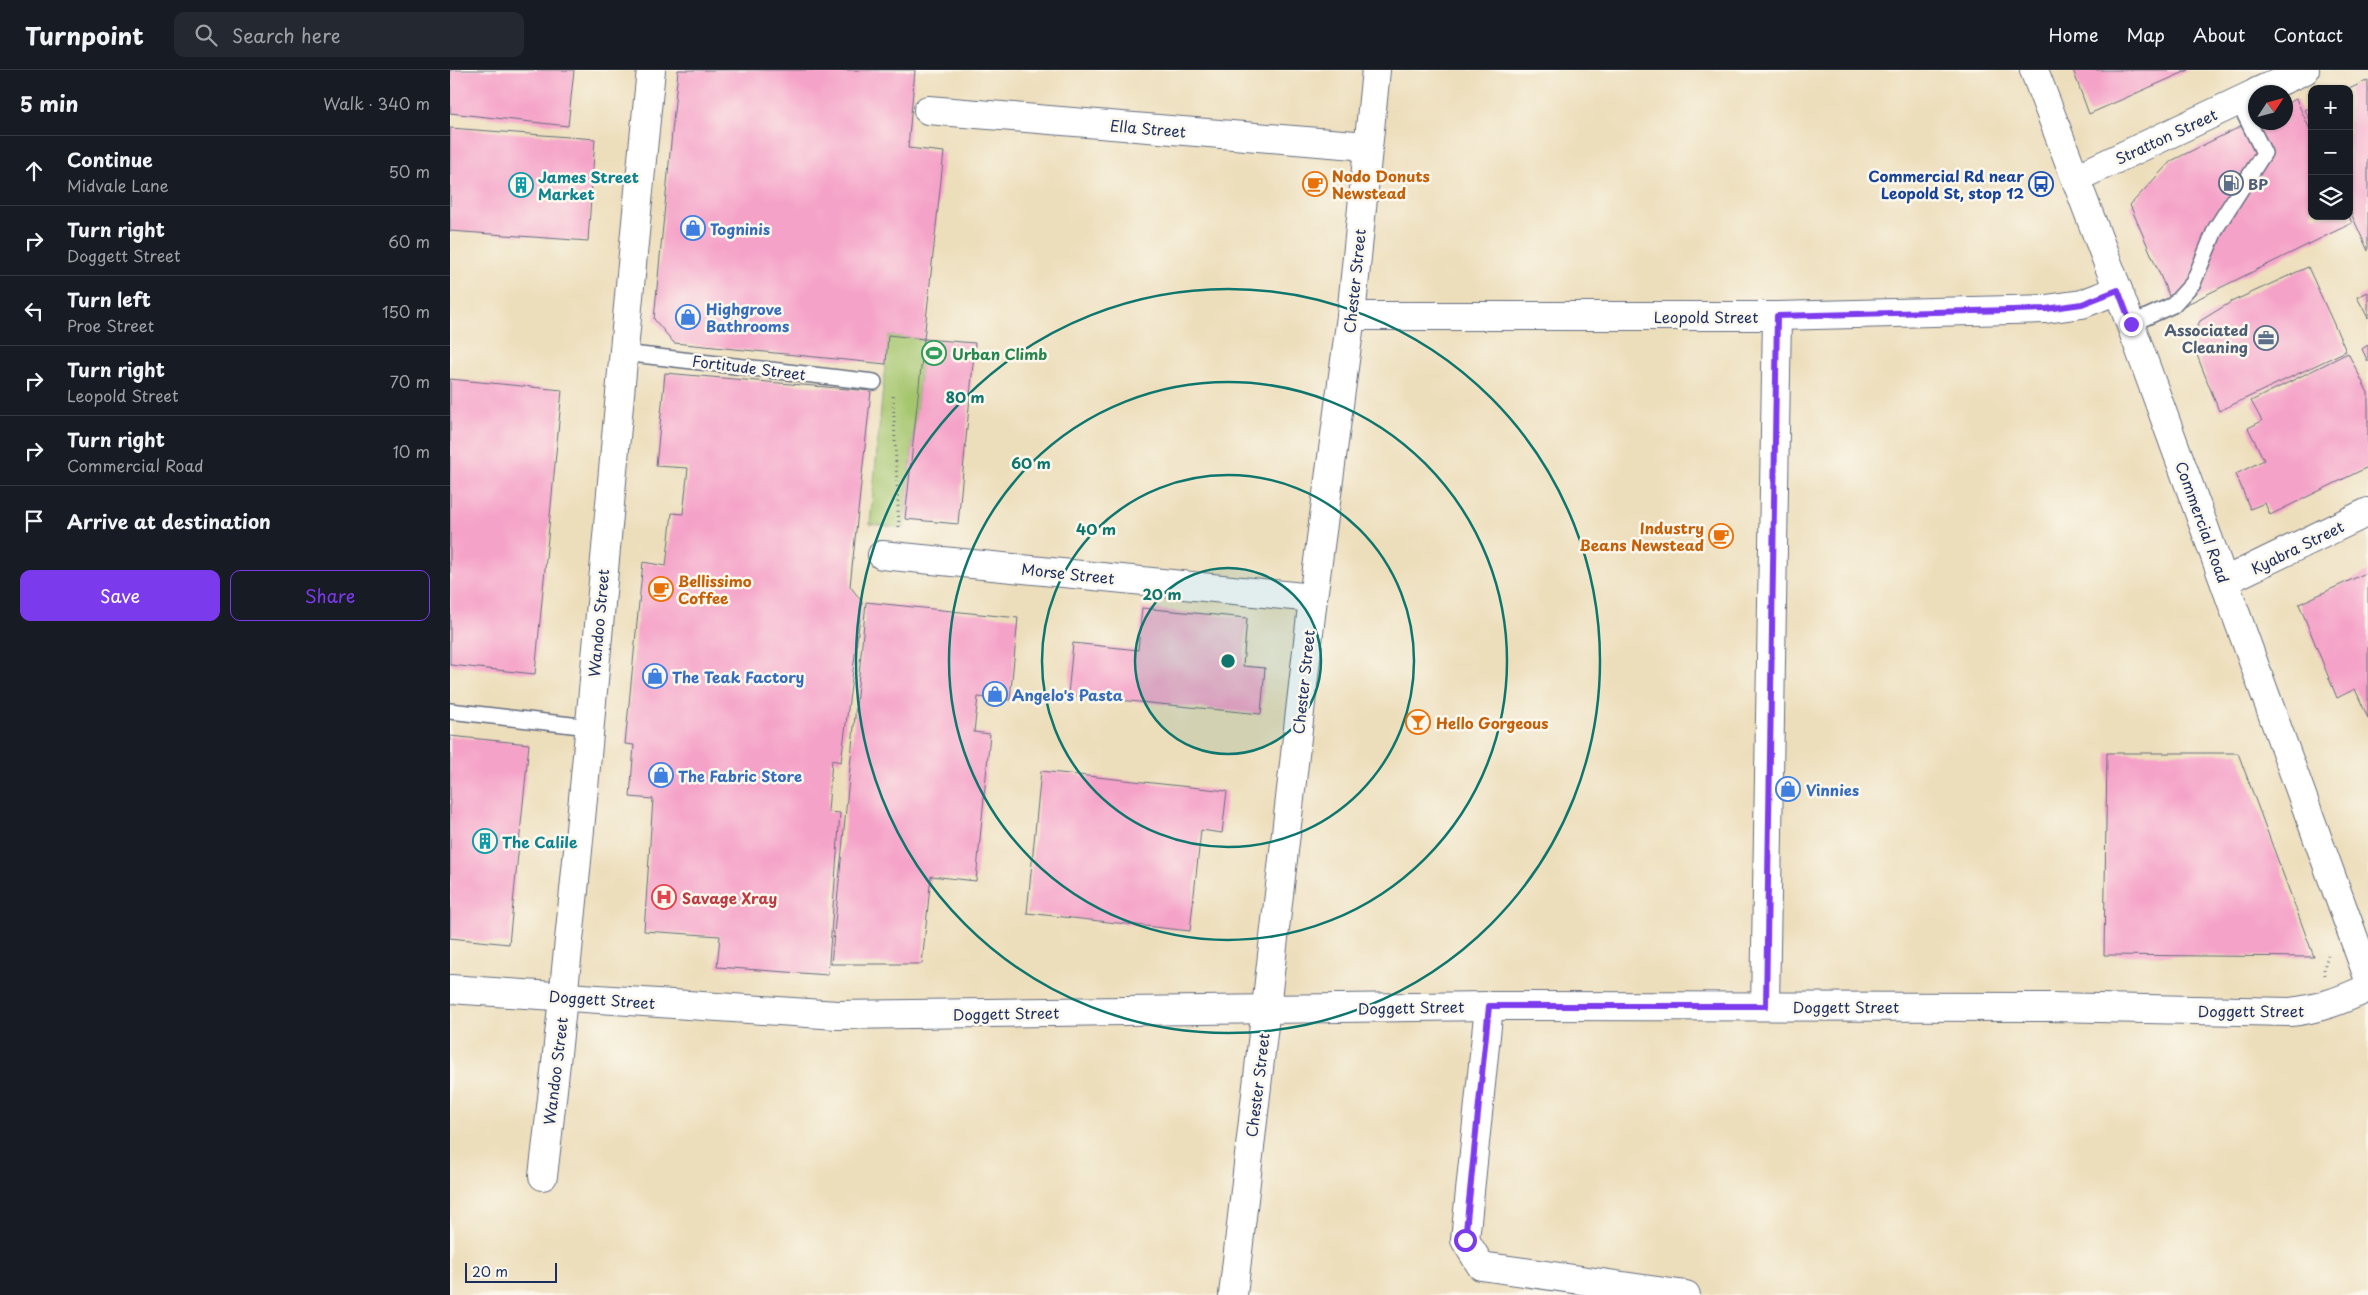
<!DOCTYPE html>
<meta charset="utf-8">
<style>
body{margin:0;font-family:"Playpen Sans",sans-serif;background:#242831;color:#f1f3f6}
.controls{position:absolute;right:15px;top:15px;display:grid;overflow:hidden;border-radius:10px;box-shadow:0 1px 4px #0004}
.controls button{width:45px;height:45px;display:grid;place-items:center;padding:0;border:0;border-bottom:1px solid #363941;background:#171b24;color:#f1f3f6;font:25px sans-serif}
.compass{position:absolute;left:1798px;top:15px;width:45px;height:45px;border-radius:50%;background:#171b24;box-shadow:0 1px 4px #0004;rotate:54deg}
.scale{position:absolute;left:15px;bottom:12px;width:92px;box-sizing:border-box;padding-left:5px;border:2px solid #1b2f5e;border-top:0;font-size:14px;line-height:18px;white-space:nowrap;color:#1b2f5e;-webkit-text-stroke:4px #fbf7ec;paint-order:stroke}
.stop{position:absolute;width:15px;height:15px;margin:-11px;border:4px solid #7c3aed;border-radius:50%;background:#fff}
.stop.end{background:#7c3aed;border-color:#fff;box-shadow:0 1px 5px #0008}
.list{margin:0;padding:0;list-style:none}
h2{display:flex;justify-content:space-between;align-items:center;height:65px;margin:0;padding:0 20px;font-size:21px}
h2 small{font-size:16px;font-weight:400;color:#9ea1a6}
.list li{display:grid;grid-template-columns:32px 1fr auto;gap:15px;align-items:center;box-sizing:border-box;height:70px;padding:0 20px;border-top:1px solid #363941}
.list b{display:block;font-size:19px;white-space:nowrap}
.list p{margin:0;font-size:16px;white-space:nowrap;color:#9ea1a6}
.list em{font-size:16px;font-style:normal;color:#9ea1a6}
.actions{display:flex;gap:10px;padding:15px 20px}
.actions a{flex:1;padding:11px 0;border:1px solid #7c3aed;border-radius:10px;text-align:center;font-size:18px;color:#7c3aed}
.actions .main{background:#7c3aed;color:#fff}
.icon{flex:none;width:28px;height:28px;fill:none;stroke:currentColor;stroke-width:2;stroke-linecap:round;stroke-linejoin:round}
.map{position:relative;flex:none;width:1918px;height:1225px;overflow:hidden}
header{display:flex;align-items:center;gap:30px;box-sizing:border-box;height:70px;padding:0 25px;background:#171b24;border-bottom:1px solid #363941}
header strong{font-size:24px}
nav{display:flex;gap:28px;margin-inline-start:auto;font-size:18px}
.search{width:350px;height:45px;background:#242831;display:flex;align-items:center;gap:12px;box-sizing:border-box;padding:0 18px;border-radius:10px;color:#9ea1a6;font-size:19px}
main{display:flex}
aside{flex:1;background:#171b24}
.map>svg:first-child{display:block}
</style>
<header>
<strong>Turnpoint</strong>
<div class="search"><svg class="icon" aria-label="search" viewBox="0 0 24 24"><circle cx="10" cy="10" r="6"/><path d="M15 15l6 6"/></svg>Search here</div>
<nav><a>Home</a><a>Map</a><a>About</a><a>Contact</a></nav>
</header>
<main>
<aside>
<h2>5 min<small>Walk · 340 m</small></h2>
<ul class="list">
<li><svg class="icon" aria-label="ahead" viewBox="0 0 24 24"><path d="M12 20V5M6 11l6-6 6 6"/></svg><div><b>Continue</b><p>Midvale Lane</p></div><em>50 m</em></li>
<li><svg class="icon" aria-label="right" viewBox="0 0 24 24"><path d="M7 20v-9h11M14 6l5 5-5 5"/></svg><div><b>Turn right</b><p>Doggett Street</p></div><em>60 m</em></li>
<li><svg class="icon" aria-label="left" viewBox="0 0 24 24"><path d="M17 20v-9H6M10 6l-5 5 5 5"/></svg><div><b>Turn left</b><p>Proe Street</p></div><em>150 m</em></li>
<li><svg class="icon" aria-label="right" viewBox="0 0 24 24"><path d="M7 20v-9h11M14 6l5 5-5 5"/></svg><div><b>Turn right</b><p>Leopold Street</p></div><em>70 m</em></li>
<li><svg class="icon" aria-label="right" viewBox="0 0 24 24"><path d="M7 20v-9h11M14 6l5 5-5 5"/></svg><div><b>Turn right</b><p>Commercial Road</p></div><em>10 m</em></li>
<li><svg class="icon" aria-label="arrive" viewBox="0 0 24 24"><path d="M6 21V4h12l-3 4 3 4H6"/></svg><div><b>Arrive at destination</b></div></li>
</ul>
<div class="actions"><a class="main">Save</a><a>Share</a></div>
</aside>
<div class="map">
<svg width="1918" height="1225" viewBox="0 0 1918 1225">
<rect width="100%" height="100%" fill="#fbf7ec"/>
<filter id="ink" filterUnits="userSpaceOnUse"><feTurbulence type="fractalNoise" baseFrequency=".02" numOctaves="2"/><feDisplacementMap in="SourceGraphic" scale="10" xChannelSelector="R" yChannelSelector="G"/><feConvolveMatrix kernelMatrix="1 2 1 2 8 2 1 2 1" color-interpolation-filters="sRGB"/></filter>
<filter id="wash" filterUnits="userSpaceOnUse"><feTurbulence type="fractalNoise" baseFrequency=".0096" numOctaves="4" result="noise"/><feDisplacementMap in="SourceGraphic" scale="20" xChannelSelector="R" yChannelSelector="G"/><feGaussianBlur stdDeviation="1.12" result="paint"/><feColorMatrix in="noise" values="0 0 0 0 0 0 0 0 0 0 0 0 0 0 0 0 0 1.4 0 .05"/><feComposite in="paint" operator="in"/></filter>
<g filter="url(#wash)">
<rect width="100%" height="100%" fill="#eddebb"/>
<polygon fill="#a6c66e" stroke="#607a66" points="438,265 474,269 454,458 420,454"/>
<g id="blocks">
<g fill="#f5a2c8">
<polygon points="0,0 124,0 118,56 0,43"/>
<polygon points="228,0 465,0 458,78 494,82 474,269 438,265 436,294 224,273 204,249"/>
<polygon points="1623,0 1739,0 1639,44"/>
<polygon points="1918,10 1918,181 1899,139 1899,19"/>
<polygon points="1846,29 1862,64 1862,146 1899,146 1902,153 1725,240 1680,135 1721,91 1806,49 1806,52 1836,52 1836,34"/>
<polygon points="1862,37 1862,54 1855,40"/>
<polygon points="0,58 145,69 138,171 0,161"/>
<polygon points="1858,197 1896,281 1769,341 1745,280 1745,262 1750,251 1781,232"/>
<polygon points="1918,222 1918,248 1907,227"/>
<polygon points="474,269 525,273 508,454 455,449"/>
<polygon points="1918,275 1918,292 1912,279"/>
<polygon points="1898,283 1918,323 1918,397 1820,445 1815,433 1800,439 1786,404 1814,390 1798,358 1812,351 1801,331"/>
<polygon points="215,303 421,321 400,516 412,532 391,692 382,690 378,742 390,743 378,905 267,897 270,866 194,861 203,729 180,727 184,675 175,674 193,492 216,496 222,443 233,444 238,398 206,396"/>
<polygon points="0,309 112,320 85,604 0,595"/>
<polygon points="1918,502 1918,648 1905,619 1887,628 1849,534"/>
<polygon points="416,532 568,548 560,630 528,627 524,662 540,664 526,811 481,806 472,894 381,894"/>
<polygon points="692,538 797,548 793,596 815,598 811,644 618,625 623,573 688,580"/>
<polygon points="0,666 79,674 59,874 0,868"/>
<polygon points="1657,683 1788,683 1864,887 1654,885"/>
<polygon points="591,701 777,721 772,763 751,760 740,861 577,843"/>
</g>
</g>
</g>
<g filter="url(#ink)">
<use href="#blocks" fill-opacity="0" stroke="#646c7f" stroke-width="1"/>
<g fill="none" stroke-linecap="round" stroke-linejoin="round">
<defs>
<g id="service">
<polyline points="1681,254 1723,235 1743,213 1766,158 1814,83 1788,31"/>
<polyline points="173,283 424,312"/>
<polyline points="0,641 139,657"/>
</g>
<g id="minor">
<polyline points="1807,22 1855,0"/>
<polyline points="478,40 917,76"/>
<polyline points="1626,108 1806,23"/>
<polyline points="901,246 1327,246 1596,239 1632,234 1668,220"/>
<polyline points="432,485 863,528"/>
<polyline points="1775,511 1918,442"/>
<path d="M 0,919 L 387,945 L 1039,936 L 1600,937 L 1840,942 C 1869,939 1892,930 1918,918"/>
<polyline points="1039,936 1015,1170 1031,1196 1236,1225"/>
<polyline points="1315,936 1327,246"/>
<path d="M 93,1106 C 137,738 163,368 201,0"/>
<polyline points="783,1225 863,528 901,246 926,0"/>
</g>
<polyline id="tertiary" points="1584,0 1668,220 1918,907"/>
</defs>
<use href="#service" stroke="#646c7f" stroke-width="18"/>
<use href="#minor" stroke="#646c7f" stroke-width="30"/>
<use href="#tertiary" stroke="#646c7f" stroke-width="30"/>
<g stroke="#646c7f" stroke-width="3" stroke-dasharray="1 4" stroke-linecap="butt">
<polyline points="443,326 449,458"/>
<polyline points="1875,905 1874,899 1878,885"/>
</g>
<use href="#service" stroke="#fff" stroke-width="15"/>
<use href="#minor" stroke="#fff" stroke-width="28"/>
<use href="#tertiary" stroke="#fff" stroke-width="28"/>
</g>
</g>
<g fill="none" stroke-linecap="round" stroke-linejoin="round" filter="url(#ink)">
<polyline stroke="#7c3aed" stroke-width="6" points="1015,1170 1039,936 1316,936 1327,246 1596,239 1632,234 1668,220 1681,254"/>
</g>
<circle cx="778" cy="591" r="93" fill="#0f766e" fill-opacity=".12"/>
<g fill="none" stroke="#0f766e" stroke-width="2.5">
<circle cx="778" cy="591" r="93"/>
<circle cx="778" cy="591" r="186"/>
<circle cx="778" cy="591" r="279"/>
<circle cx="778" cy="591" r="372"/>
</g>
<defs>
<symbol id="fuel-ring" viewBox="-11 -11 22 22"><circle r="9.5" fill="#fbf7ec" stroke="#5c6f8a" stroke-width="1.5"/><path d="M-5.5-6h7V0h2V4h1.3V-2.5L3-4.5l.8-.8L6-3V5H2.5V1h-1V6h-7ZM-4.2-4.7v3.2H.2V-4.7Z" fill="#5c6f8a"/></symbol>
<symbol id="cafe-ring" viewBox="-11 -11 22 22"><circle r="9.5" fill="#fbf7ec" stroke="#e8710a" stroke-width="1.5"/><path d="M-5.5-4.5H6V0H3Q3 3.5 0 3.5H-2.5Q-5.5 3.5-5.5 0ZM3-3.2v2h1.7v-2ZM-6 4.5H4V6H-6Z" fill="#e8710a"/></symbol>
<symbol id="bus-ring" viewBox="-11 -11 22 22"><circle r="9.5" fill="#fbf7ec" stroke="#1a4fb4" stroke-width="1.5"/><path d="M-5-6H5V4H4V6H2V4H-2V6H-4V4H-5ZM-3.5-4V0h7V-4ZM-3.5 1.2v1.5H-2V1.2ZM2 1.2v1.5H3.5V1.2Z" fill="#1a4fb4"/></symbol>
<symbol id="building-ring" viewBox="-11 -11 22 22"><circle r="9.5" fill="#fbf7ec" stroke="#0f9aa8" stroke-width="1.5"/><path d="M-4-6H4V6H1V3H-1V6H-4ZM-2.5-4.3h1.7v1.8h-1.7ZM.8-4.3h1.7v1.8H.8ZM-2.5-1h1.7V.8h-1.7ZM.8-1h1.7V.8H.8Z" fill="#0f9aa8"/></symbol>
<symbol id="shop-ring" viewBox="-11 -11 22 22"><circle r="9.5" fill="#fbf7ec" stroke="#3f7fe0" stroke-width="1.5"/><path d="M-5-2.5h2.3a2.7 3.5 0 0 1 5.4 0H5L5.5 6h-11ZM-1.5-2.5h3a1.5 2.3 0 0 0-3 0Z" fill="#3f7fe0"/></symbol>
<symbol id="office-ring" viewBox="-11 -11 22 22"><circle r="9.5" fill="#fbf7ec" stroke="#5c6f8a" stroke-width="1.5"/><path d="M-6-3h4V-5.5h4V-3h4V5H-6ZM-1-4.5V-3h2v-1.5ZM-6 0V1H6V0Z" fill="#5c6f8a"/></symbol>
<symbol id="stadium-ring" viewBox="-11 -11 22 22"><circle r="9.5" fill="#fbf7ec" stroke="#2e9e5b" stroke-width="1.5"/><path d="M0-5a6.5 5 0 1 0 0 10a6.5 5 0 1 0 0-10ZM-3.5-1.8h7v3.6h-7Z" fill="#2e9e5b"/></symbol>
<symbol id="bar-ring" viewBox="-11 -11 22 22"><circle r="9.5" fill="#fbf7ec" stroke="#e8710a" stroke-width="1.5"/><path d="M-6-5H6L.8 .8V4.5H3.5V6h-7V4.5H-.8V.8Z" fill="#e8710a"/></symbol>
<symbol id="hospital-ring" viewBox="-11 -11 22 22"><circle r="9.5" fill="#fbf7ec" stroke="#e0444e" stroke-width="1.5"/><path d="M-5-5h3v3.5h4V-5h3V5h-3V1.5h-4V5h-3Z" fill="#e0444e"/></symbol>
</defs>
<g fill-rule="evenodd">
<use href="#fuel-ring" x="1767" y="99" width="28" height="28"/>
<use href="#cafe-ring" x="851" y="100" width="28" height="28"/>
<use href="#bus-ring" x="1577" y="100" width="28" height="28"/>
<use href="#building-ring" x="57" y="101" width="28" height="28"/>
<use href="#shop-ring" x="229" y="144" width="28" height="28"/>
<use href="#shop-ring" x="224" y="233" width="28" height="28"/>
<use href="#office-ring" x="1802" y="254" width="28" height="28"/>
<use href="#stadium-ring" x="470" y="269" width="28" height="28"/>
<use href="#cafe-ring" x="1257" y="452" width="28" height="28"/>
<use href="#cafe-ring" x="197" y="505" width="28" height="28"/>
<use href="#shop-ring" x="191" y="592" width="28" height="28"/>
<use href="#shop-ring" x="531" y="610" width="28" height="28"/>
<use href="#bar-ring" x="954" y="638" width="28" height="28"/>
<use href="#shop-ring" x="197" y="691" width="28" height="28"/>
<use href="#shop-ring" x="1324" y="705" width="28" height="28"/>
<use href="#building-ring" x="21" y="757" width="28" height="28"/>
<use href="#hospital-ring" x="200" y="813" width="28" height="28"/>
</g>
<g text-anchor="middle" dominant-baseline="central" stroke-width="5" stroke-linejoin="round" paint-order="stroke">
<g font-size="15" fill="#1b2f5e" stroke="#fbf7ec">
<text transform="translate(698 58) rotate(5)">Ella Street</text>
<text transform="translate(1716 66) rotate(-25)">Stratton Street</text>
<text transform="translate(904 211) rotate(-84)">Chester Street</text>
<text x="1256" y="246">Leopold Street</text>
<text transform="translate(299 297) rotate(7)">Fortitude Street</text>
<text transform="translate(1753 452) rotate(70)">Commercial Road</text>
<text transform="translate(1847 477) rotate(-26)">Kyabra Street</text>
<text transform="translate(618 503) rotate(6)">Morse Street</text>
<text transform="translate(148 553) rotate(-85)">Wandoo Street</text>
<text transform="translate(853 612) rotate(-84)">Chester Street</text>
<text transform="translate(152 929) rotate(4)">Doggett Street</text>
<text x="1396" y="936">Doggett Street</text>
<text transform="translate(961 937) rotate(-1)">Doggett Street</text>
<text x="1801" y="940">Doggett Street</text>
<text transform="translate(556 943) rotate(-1)">Doggett Street</text>
<text transform="translate(105 1001) rotate(-83)">Wandoo Street</text>
<text transform="translate(807 1015) rotate(-83)">Chester Street</text>
</g>
<g font-size="15" font-weight="bold" fill="#c56008" stroke="#fbf7ec" text-anchor="start">
<text x="882" y="105">Nodo Donuts<tspan x="882" dy="17">Newstead</tspan></text>
<text x="1254" y="457" text-anchor="end">Industry<tspan x="1254" dy="17">Beans Newstead</tspan></text>
<text x="228" y="510">Bellissimo<tspan x="228" dy="17">Coffee</tspan></text>
<text x="986" y="652">Hello Gorgeous</text>
</g>
<g font-size="15" font-weight="bold" fill="#164399" stroke="#fbf7ec" text-anchor="end">
<text x="1574" y="105">Commercial Rd near<tspan x="1574" dy="17">Leopold St, stop 12</tspan></text>
</g>
<g font-size="15" font-weight="bold" fill="#0d838f" stroke="#fbf7ec" text-anchor="start">
<text x="88" y="106">James Street<tspan x="88" dy="17">Market</tspan></text>
<text x="52" y="771">The Calile</text>
</g>
<g font-size="15" font-weight="bold" fill="#4e5e75" stroke="#fbf7ec" text-anchor="start">
<text x="1798" y="113">BP</text>
<text x="1798" y="259" text-anchor="end">Associated<tspan x="1798" dy="17">Cleaning</tspan></text>
</g>
<g font-size="15" font-weight="bold" fill="#366cbe" stroke="#fbf7ec" text-anchor="start">
<text x="260" y="158">Togninis</text>
<text x="256" y="238">Highgrove<tspan x="256" dy="17">Bathrooms</tspan></text>
<text x="222" y="606">The Teak Factory</text>
<text x="562" y="624">Angelo's Pasta</text>
<text x="228" y="705">The Fabric Store</text>
<text x="1356" y="719">Vinnies</text>
</g>
<g font-size="15" font-weight="bold" fill="#27864d" stroke="#fbf7ec" text-anchor="start">
<text x="502" y="283">Urban Climb</text>
</g>
<g font-size="15" font-weight="bold" fill="#be3a42" stroke="#fbf7ec" text-anchor="start">
<text x="232" y="827">Savage Xray</text>
</g>
</g>
<circle cx="778" cy="591" r="8" fill="#0f766e" stroke="#fbf7ec" stroke-width="2.5"/>
<g font-size="15" text-anchor="middle" font-weight="bold" fill="#0f766e" stroke="#fbf7ec" stroke-width="5" stroke-linejoin="round" paint-order="stroke">
<text x="515" y="333">80 m</text>
<text x="581" y="399">60 m</text>
<text x="646" y="465">40 m</text>
<text x="712" y="530">20 m</text>
</g>
</svg>
<div class="controls">
<button>+</button>
<button>−</button>
<button><svg class="icon" aria-label="layers" viewBox="0 0 24 24"><path d="M12 4l9 5-9 5-9-5zM3 14l9 5 9-5"/></svg></button>
</div>
<svg class="compass" viewBox="-18 -18 36 36"><path d="M0-13l5 13h-10z" fill="#e53935"/><path d="M0 13l5-13h-10z" fill="#9ea1a6"/></svg>
<div class="scale">20 m</div>
<div class="stop" style="left:1015px;top:1170px"></div>
<div class="stop end" style="left:1681px;top:254px"></div>
</div>
</main>
